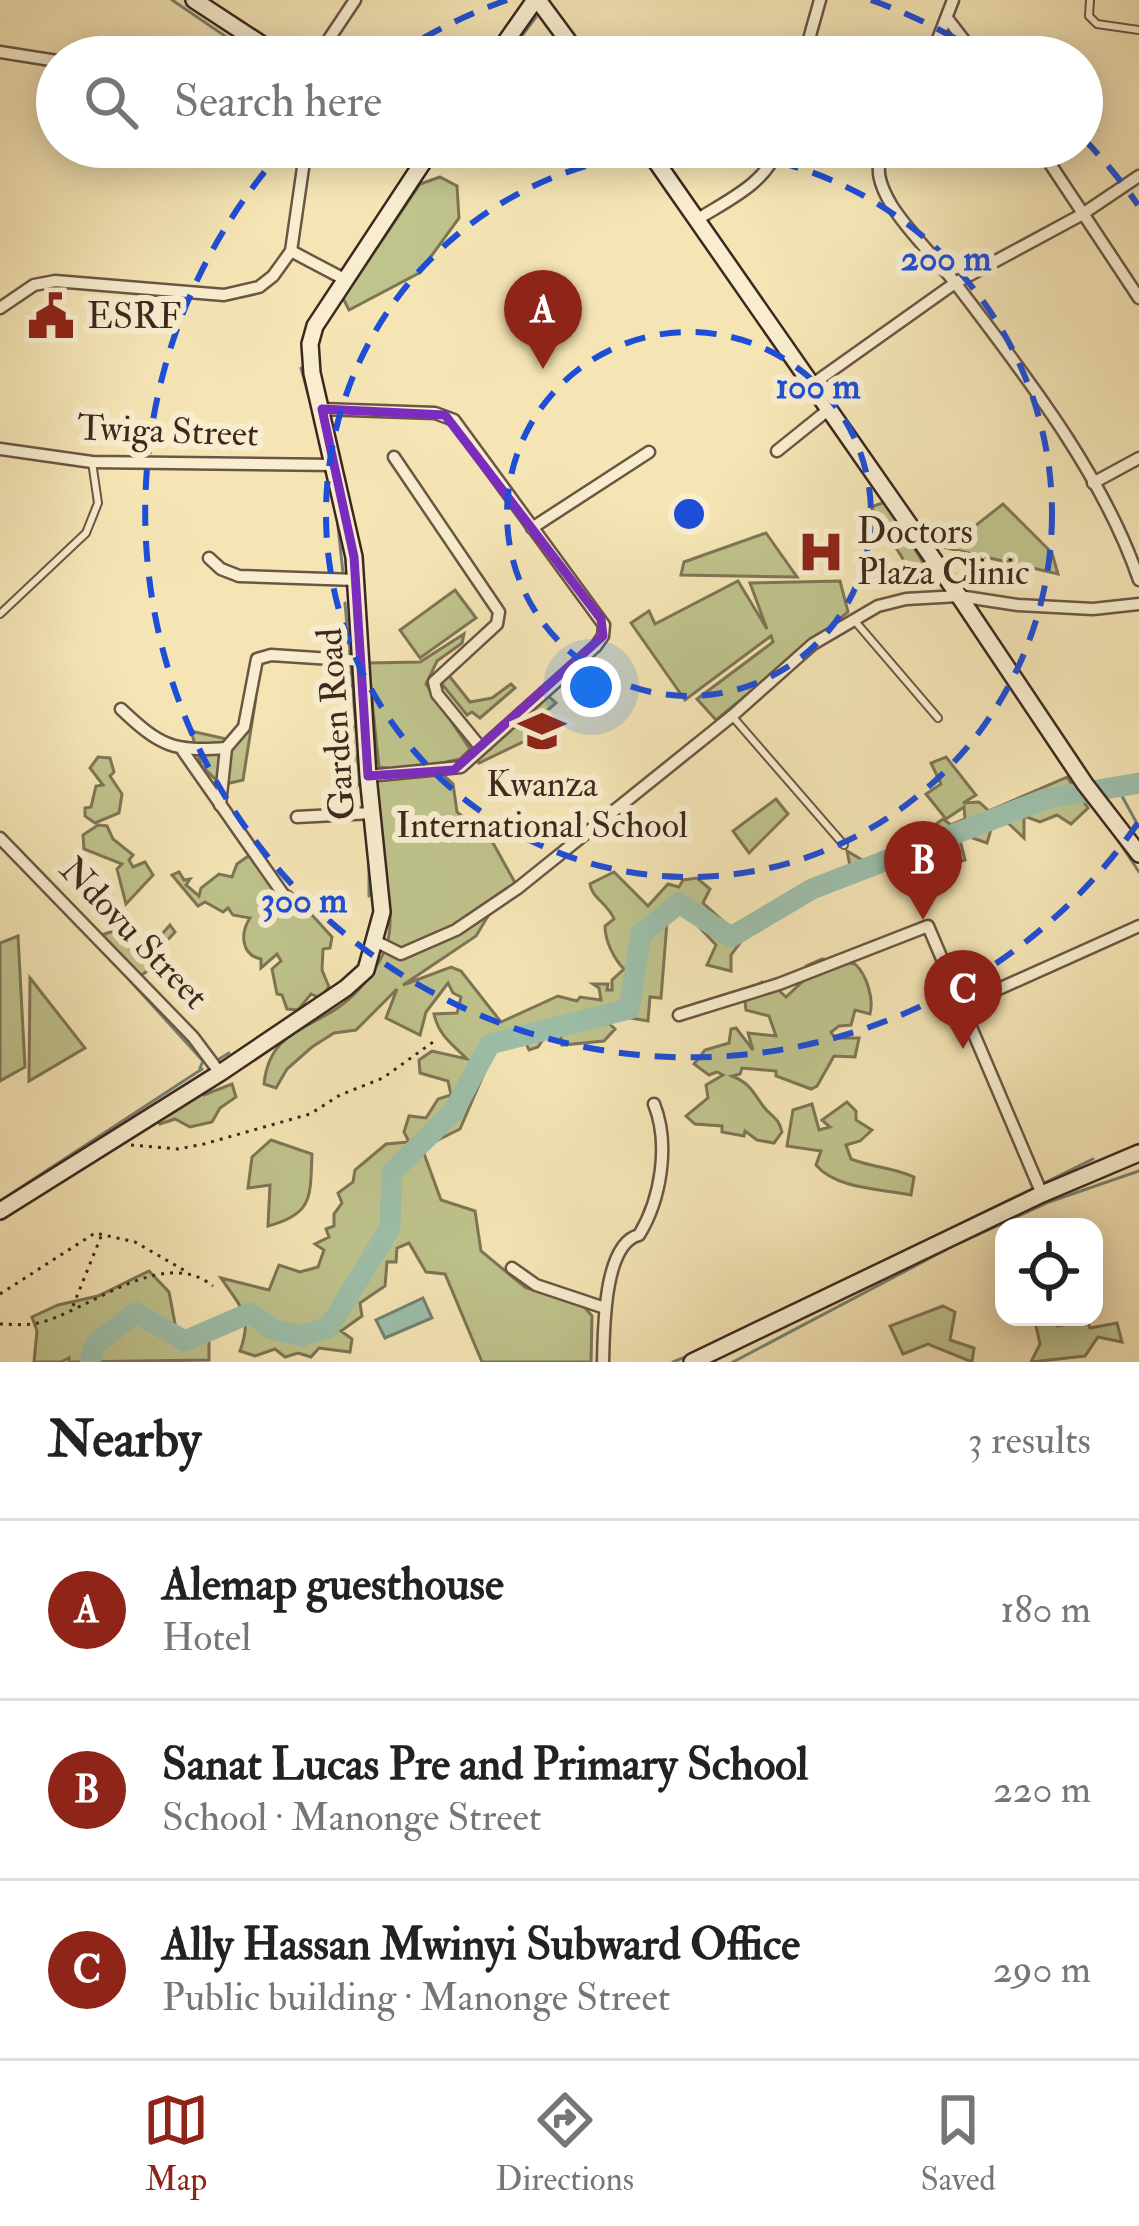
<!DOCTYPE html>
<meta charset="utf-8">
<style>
body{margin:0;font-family:"IM FELL Double Pica",serif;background:#f6f6f6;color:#222}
.controls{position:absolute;right:36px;bottom:36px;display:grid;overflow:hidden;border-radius:24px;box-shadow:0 6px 30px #0003}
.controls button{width:108px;height:108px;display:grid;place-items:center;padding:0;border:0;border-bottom:3px solid #e0e0e0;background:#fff;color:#222;font:60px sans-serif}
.you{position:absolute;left:591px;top:687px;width:42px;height:42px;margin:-30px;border:9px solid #fff;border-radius:50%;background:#1a73e8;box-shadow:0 0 0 18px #1a73e833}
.badge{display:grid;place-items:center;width:78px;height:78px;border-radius:50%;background:#8f2418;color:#fff;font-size:39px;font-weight:700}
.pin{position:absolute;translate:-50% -99px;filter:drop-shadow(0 3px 6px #0008)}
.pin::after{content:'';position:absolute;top:63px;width:42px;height:36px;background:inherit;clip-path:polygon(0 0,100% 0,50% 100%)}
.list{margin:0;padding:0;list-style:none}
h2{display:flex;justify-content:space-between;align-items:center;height:156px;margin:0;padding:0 48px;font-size:51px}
h2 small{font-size:39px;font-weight:400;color:#767676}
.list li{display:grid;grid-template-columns:78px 1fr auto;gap:36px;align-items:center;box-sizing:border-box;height:180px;padding:0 48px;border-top:3px solid #e0e0e0}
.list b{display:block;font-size:45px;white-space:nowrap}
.list p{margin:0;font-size:39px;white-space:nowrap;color:#767676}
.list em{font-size:39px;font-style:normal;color:#767676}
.icon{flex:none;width:66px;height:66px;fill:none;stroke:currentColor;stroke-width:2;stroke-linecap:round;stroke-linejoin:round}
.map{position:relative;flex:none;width:1139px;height:1362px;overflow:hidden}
.search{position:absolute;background:#fff;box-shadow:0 6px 30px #0003;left:36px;right:36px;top:36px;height:132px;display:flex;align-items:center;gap:30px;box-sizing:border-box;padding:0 42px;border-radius:66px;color:#767676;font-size:45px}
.sheet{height:696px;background:#fff}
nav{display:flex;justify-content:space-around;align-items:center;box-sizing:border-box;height:168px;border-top:3px solid #e0e0e0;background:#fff;font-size:33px;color:#767676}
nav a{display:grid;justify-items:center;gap:6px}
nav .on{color:#8f2418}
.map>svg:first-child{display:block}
</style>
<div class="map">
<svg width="1139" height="1362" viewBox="0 0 1139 1362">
<rect width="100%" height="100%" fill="#f5e5b5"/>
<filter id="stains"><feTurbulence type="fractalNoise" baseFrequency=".00167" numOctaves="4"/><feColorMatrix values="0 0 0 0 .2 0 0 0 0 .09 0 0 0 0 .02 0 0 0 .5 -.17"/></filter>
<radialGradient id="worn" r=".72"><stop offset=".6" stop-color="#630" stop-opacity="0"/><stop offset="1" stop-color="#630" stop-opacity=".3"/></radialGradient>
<g fill="#bfc38c" stroke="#7e7556" stroke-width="3">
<polygon points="440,177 457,186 459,218 419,273 349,310 343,298 420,184"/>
<polygon points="885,502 931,575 914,577 871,507"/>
<polygon points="1003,504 1052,553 1058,574 947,548"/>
<polygon points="766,533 797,577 681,575 684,562"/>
<polygon points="738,581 767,629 750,583 840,581 848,612 716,720 697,699 773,642 771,636 685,700 631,623 649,611 655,624"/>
<polygon points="455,590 476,618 420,658 400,630"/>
<path d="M 464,634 L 462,643 L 437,661 L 426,684 L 470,749 L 460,759 L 433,765 L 453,784 L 457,812 L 493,843 L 518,888 L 488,916 L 476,936 L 403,985 L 451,967 L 461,971 L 501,1022 L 558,996 L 577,1001 L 580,997 L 601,1000 L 599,988 L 593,984 L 608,984 L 607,990 L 612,990 L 612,980 L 624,969 C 614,959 605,941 605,926 L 614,919 C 609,905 591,897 590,884 L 614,872 L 648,906 L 668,884 L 679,887 L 683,880 L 697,878 L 710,889 L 703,903 L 743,939 L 731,955 L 731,971 L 707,965 L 716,945 L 687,914 L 675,915 L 667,922 L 661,998 L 650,997 L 648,1021 L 619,1016 L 610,1024 L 615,1029 L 604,1041 L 562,1045 L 560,1033 L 544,1038 L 538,1047 L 529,1050 L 525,1041 L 495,1048 L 460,1129 L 422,1148 L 441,1200 L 475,1211 L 481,1251 L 526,1288 L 581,1303 L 592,1316 L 591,1362 L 482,1362 L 445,1274 L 426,1272 L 409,1243 L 397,1248 L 396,1262 L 387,1262 L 385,1286 L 360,1303 L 362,1316 L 341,1331 L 352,1339 L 350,1352 L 319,1348 L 311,1357 L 298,1353 L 285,1357 L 275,1349 L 255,1356 L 240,1351 C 253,1315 241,1308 221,1278 L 269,1290 L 279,1265 L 300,1272 L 318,1267 L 324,1250 L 315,1244 L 329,1237 L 326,1229 L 334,1226 L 334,1214 L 342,1203 L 338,1193 L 353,1182 L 355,1170 L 386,1144 L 409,1142 L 404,1132 L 409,1116 L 426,1118 L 438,1099 L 451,1095 L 448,1081 L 420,1073 L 419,1060 L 432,1051 L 467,1059 C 452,1044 439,1036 434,1014 L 457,1013 L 461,997 L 453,993 L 448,983 L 426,1012 L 420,1035 L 386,1018 L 397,989 L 356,1030 L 334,1033 L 312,1047 L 287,1069 L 276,1088 L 264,1084 C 269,1035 302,1031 336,1009 C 356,996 374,974 384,952 C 401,915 378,862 373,824 C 371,810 375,793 376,778 L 394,769 L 379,767 L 368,663 L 420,662 Z"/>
<polygon points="443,676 450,677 470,702 492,698 511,684 515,688 480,718 472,712 467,715 441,683"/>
<polygon points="546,694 556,703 531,724 527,740 479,763 476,758"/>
<polygon points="256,697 243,780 221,785 201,765 191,731 235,741"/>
<polygon points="356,726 363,734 364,778 350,794 341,737 345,729"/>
<polygon points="98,757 110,758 114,772 110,776 122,794 119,813 95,823 85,816 85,808 91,807 96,786 103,785 90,768"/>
<polygon points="946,757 976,795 963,803 979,802 989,811 1067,777 1088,808 1071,824 1057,815 1040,822 1024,816 1024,838 1008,823 992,826 987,843 970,837 960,840 965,860 917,876 910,854 847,878 843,870 850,866 847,851 864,861 909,843 943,819 951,825 965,819 964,807 946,819 926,794 941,784 931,763"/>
<polygon points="776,799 788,814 749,853 733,831"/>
<polygon points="98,825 107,826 113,839 133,855 129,860 133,867 145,862 153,875 126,904 117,869 122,864 84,849 83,835"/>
<path d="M 254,852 L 274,883 L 291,892 L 332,937 L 330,948 L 323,949 L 322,970 L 329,987 L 320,998 L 311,994 L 298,1010 L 287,1009 L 282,995 L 277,994 L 272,969 L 281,961 L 277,954 L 261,968 L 261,959 C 241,955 240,933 250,918 L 233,915 L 228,908 L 223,912 L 205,902 L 198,906 L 172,875 L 179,872 L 184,880 L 190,879 L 186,885 L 199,896 L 201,888 L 219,874 L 232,877 L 237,864 Z"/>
<polygon points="170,925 175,932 158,950 158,964 140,976 102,935 113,931 138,953 148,950"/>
<polygon points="18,936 25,1067 0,1081 0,943"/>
<path d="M 822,959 L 855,964 C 867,975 874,999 870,1014 L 855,1010 L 851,1025 L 839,1026 L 831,1032 L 835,1038 L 859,1038 L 855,1057 L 834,1056 L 817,1086 L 811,1089 L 776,1076 L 776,1071 L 742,1068 L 740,1074 L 732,1076 C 751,1084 752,1091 763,1106 C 772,1118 778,1116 782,1132 L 774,1143 L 757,1140 L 745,1131 L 744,1136 L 722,1132 L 722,1126 L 695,1124 L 686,1116 L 708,1098 L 706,1085 L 723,1075 L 717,1072 L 709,1075 L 694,1064 L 705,1050 L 729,1043 L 731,1029 L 736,1028 L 753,1050 L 748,1033 L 776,1036 L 769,1016 L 746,1010 L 744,993 L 762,982 L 773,985 L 786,997 L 803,981 L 806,966 Z"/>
<polygon points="30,978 85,1048 29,1081"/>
<polygon points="232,1084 236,1097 220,1108 212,1122 190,1127 175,1119 160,1124 156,1119 200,1090 204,1095"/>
<path d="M 847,1102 L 856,1111 L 856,1120 L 872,1130 L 860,1141 L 846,1145 L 851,1159 C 874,1168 893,1167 914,1177 L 911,1195 C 881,1189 836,1189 816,1165 L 821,1151 L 787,1146 L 793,1110 L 812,1104 L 819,1130 L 830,1127 L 822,1120 Z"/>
<path d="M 271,1140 L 312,1154 C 310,1196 314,1214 268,1226 L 270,1185 L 248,1188 L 252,1157 Z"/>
<polygon points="149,1271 169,1292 179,1345 209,1339 209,1360 69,1362 69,1358 61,1362 34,1362 37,1331 32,1317 58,1305 98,1296"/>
<polygon points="943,1306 955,1312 950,1340 974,1348 972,1362 928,1344 903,1354 890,1326"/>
<path d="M 1034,1317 L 1048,1317 L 1057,1326 C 1068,1326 1076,1317 1086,1317 L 1090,1328 L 1117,1323 L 1122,1342 L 1098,1337 L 1085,1356 L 1031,1362 L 1040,1344 Z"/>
</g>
<polygon fill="#9dbfaa" stroke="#778272" stroke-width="3" points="423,1298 432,1318 385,1338 376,1320"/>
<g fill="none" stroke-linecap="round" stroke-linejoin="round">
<g stroke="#778272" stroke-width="3">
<polyline points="172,0 256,57"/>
<polyline points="506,57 536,17"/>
<polyline points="389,147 404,159"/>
<polyline points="301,368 315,419"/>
<polyline points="337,517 343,573"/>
<polyline points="345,603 357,738"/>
<polyline points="357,755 363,798"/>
<polyline points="1117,787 1139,827"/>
<polyline points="1114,834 1139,872"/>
<polyline points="369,861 369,896"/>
<polyline points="114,963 203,1061 200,1068"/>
<polyline points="219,1059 229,1053"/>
<polyline points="1118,1154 1139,1144"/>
<polyline points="1044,1183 1093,1159"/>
<polyline points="0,1201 202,1069"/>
<polyline points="789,1307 1034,1188"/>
<polyline points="673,1362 688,1356"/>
<polyline points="733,1362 951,1247 1049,1202 1139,1171"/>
</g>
<polyline stroke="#9dbfaa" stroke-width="21" points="90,1362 95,1344 136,1313 185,1341 250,1313 272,1329 301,1336 329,1327 390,1228 392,1172 453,1112 490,1044 629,1009 641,934 679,903 731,937 812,889 1045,799 1139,783"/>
<defs>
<g id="lane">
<polyline points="1090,0 1089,16 1097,24 1139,30"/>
<polyline points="0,614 86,533 98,503 92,462"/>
<polyline points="854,620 938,718"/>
<polyline points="732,716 844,845"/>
</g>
<g id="street">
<polyline points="947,18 977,57"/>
<polyline points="0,52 57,61"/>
<polyline points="317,57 355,0"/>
<polyline points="804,57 820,0"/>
<polyline points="931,57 953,0"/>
<path d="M 885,147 C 873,168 880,186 892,206 C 910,234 936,258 956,284 C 1024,374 1102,472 1139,580"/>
<polyline points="1039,147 1139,298"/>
<path d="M 698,219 C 728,200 767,183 778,147"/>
<polyline points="291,251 346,280"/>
<polyline points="0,308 34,285 55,281 224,295 259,287 273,276 291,251 306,147"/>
<polyline points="810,386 955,283 1081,215 1139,176"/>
<polyline points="322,409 435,413 454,420 604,625 603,636 596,646 461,767 368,776"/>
<polyline points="0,449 92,462 335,465"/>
<polyline points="777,451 828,410"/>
<polyline points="394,457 499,612 497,624 434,682 437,694 481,748"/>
<polyline points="1093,483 1139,458"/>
<polyline points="532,528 649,452"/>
<polyline points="209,558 221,569 239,576 356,580"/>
<path d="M 121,709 C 160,746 173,752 226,748 L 244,727 L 257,659 L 271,655 L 362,661"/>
<polyline points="183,751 283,894"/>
<polyline points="220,805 226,748"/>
<polyline points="297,817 372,813"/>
<polyline points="0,838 193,1037 220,1073"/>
<polyline points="375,941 401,954 456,930 518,888 732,716 813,644 878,606 906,599 959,596 1018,605 1093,609 1139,604"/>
<polyline points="963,1005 1139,926"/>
<polyline points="679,1015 779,984 928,926 1042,1194"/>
<polyline points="512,1268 536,1285 605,1308"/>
<path d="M 603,1362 C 604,1331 603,1244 639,1235 C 661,1199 670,1144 654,1104"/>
</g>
<g id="secondary">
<polyline points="194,0 281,57"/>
<polyline points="538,0 580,57"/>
<polyline points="495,57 535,0"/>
<polyline points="646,147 959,596 1085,784 1139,854"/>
<polyline points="0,1211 220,1073 346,988 366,970 382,912 368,776 354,557 312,373 310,344 315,326 433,147"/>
<polyline points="692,1362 1042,1194 1139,1153"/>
</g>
</defs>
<use href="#lane" stroke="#6b5644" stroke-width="10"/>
<use href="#street" stroke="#6b5644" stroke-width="15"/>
<use href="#secondary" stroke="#3d271f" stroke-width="20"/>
<g stroke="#3d271f" stroke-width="3" stroke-dasharray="3 6" stroke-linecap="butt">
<polyline points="751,147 754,165"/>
<polyline points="131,1145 178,1149 204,1144 310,1114 340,1095 383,1078 433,1042"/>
<polyline points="0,1294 95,1233 135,1242 189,1273"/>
<polyline points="73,1306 102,1234"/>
<path d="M 0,1324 C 12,1324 26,1326 38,1323 C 88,1312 162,1245 213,1286"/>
</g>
<use href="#lane" stroke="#f8eecf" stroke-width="6"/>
<use href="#street" stroke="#f8eecf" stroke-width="10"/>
<use href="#secondary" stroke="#f8eecf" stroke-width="15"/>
</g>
<path fill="none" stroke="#7b2cbf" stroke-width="9" stroke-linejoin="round" d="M 322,409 L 445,415 L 601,619 L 603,636 L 454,770 L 368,776 L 354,557 Z"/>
<g fill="none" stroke="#1d4ed8" stroke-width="6" stroke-dasharray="21 15">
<circle cx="689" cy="514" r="182"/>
<circle cx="689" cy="514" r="363"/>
<path d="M1138 823A545 545 0 1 1 284 149M392 57A545 545 0 0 1 507 0M871 0A545 545 0 0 1 986 57M1084 139A545 545 0 0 1 1138 205"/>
</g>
<defs>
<symbol id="civic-bare" viewBox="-9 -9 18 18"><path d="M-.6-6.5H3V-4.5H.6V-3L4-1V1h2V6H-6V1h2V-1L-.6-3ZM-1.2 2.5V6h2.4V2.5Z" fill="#8f2418" stroke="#f8eecf" stroke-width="2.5" paint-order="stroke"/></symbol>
<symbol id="hospital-bare" viewBox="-9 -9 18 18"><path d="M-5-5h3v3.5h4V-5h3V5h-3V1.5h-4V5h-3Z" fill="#8f2418" stroke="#f8eecf" stroke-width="2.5" paint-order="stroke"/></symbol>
<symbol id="school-bare" viewBox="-9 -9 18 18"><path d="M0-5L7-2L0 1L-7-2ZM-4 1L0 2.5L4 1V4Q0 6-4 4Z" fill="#8f2418" stroke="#f8eecf" stroke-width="2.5" paint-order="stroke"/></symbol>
</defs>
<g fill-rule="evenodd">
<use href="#civic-bare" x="18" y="283" width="66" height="66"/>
<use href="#hospital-bare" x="788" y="519" width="66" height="66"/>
<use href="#school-bare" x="509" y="698" width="66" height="66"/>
</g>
<g text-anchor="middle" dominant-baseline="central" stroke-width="12" stroke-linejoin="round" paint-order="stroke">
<g font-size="36" fill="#3d271f" stroke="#f8eecf" text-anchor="start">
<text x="87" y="316">ESRF</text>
<text x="857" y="531">Doctors<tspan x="857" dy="41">Plaza Clinic</tspan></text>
<text x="542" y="784" text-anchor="middle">Kwanza<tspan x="542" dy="41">International School</tspan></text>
</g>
<g font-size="36" fill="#3d271f" stroke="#f8eecf">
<text transform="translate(168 431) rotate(2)">Twiga Street</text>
<text transform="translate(336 724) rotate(-94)">Garden Road</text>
<text transform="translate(134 933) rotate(46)">Ndovu Street</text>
</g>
</g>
<circle cx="689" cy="514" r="18" fill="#1d4ed8" stroke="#f8eecf" stroke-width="6"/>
<g font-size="36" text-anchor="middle" font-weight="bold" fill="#1d4ed8" stroke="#f8eecf" stroke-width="12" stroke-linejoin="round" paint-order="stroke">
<text x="946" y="270">200 m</text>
<text x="818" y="398">100 m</text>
<text x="304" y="912">300 m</text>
</g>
<rect width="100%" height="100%" filter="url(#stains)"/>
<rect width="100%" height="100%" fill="url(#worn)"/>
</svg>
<div class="controls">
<button><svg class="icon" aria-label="locate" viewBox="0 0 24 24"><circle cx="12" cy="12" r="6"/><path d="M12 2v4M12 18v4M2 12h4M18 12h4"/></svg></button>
</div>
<div class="you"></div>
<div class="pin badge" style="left:543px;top:369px">A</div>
<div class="pin badge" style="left:923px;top:920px">B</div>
<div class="pin badge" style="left:963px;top:1049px">C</div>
<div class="search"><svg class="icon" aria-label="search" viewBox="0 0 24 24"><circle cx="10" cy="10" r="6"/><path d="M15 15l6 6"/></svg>Search here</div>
</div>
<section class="sheet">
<h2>Nearby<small>3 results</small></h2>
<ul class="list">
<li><span class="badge">A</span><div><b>Alemap guesthouse</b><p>Hotel</p></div><em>180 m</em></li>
<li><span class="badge">B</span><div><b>Sanat Lucas Pre and Primary School</b><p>School · Manonge Street</p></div><em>220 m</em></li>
<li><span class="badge">C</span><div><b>Ally Hassan Mwinyi Subward Office</b><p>Public building · Manonge Street</p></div><em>290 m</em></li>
</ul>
</section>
<nav>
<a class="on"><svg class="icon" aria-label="map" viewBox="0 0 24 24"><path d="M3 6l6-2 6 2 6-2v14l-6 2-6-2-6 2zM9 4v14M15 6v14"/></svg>Map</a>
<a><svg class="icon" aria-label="directions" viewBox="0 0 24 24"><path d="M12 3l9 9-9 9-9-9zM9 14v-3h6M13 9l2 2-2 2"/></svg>Directions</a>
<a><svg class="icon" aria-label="saved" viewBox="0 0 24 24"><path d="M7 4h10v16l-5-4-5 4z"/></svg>Saved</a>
</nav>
